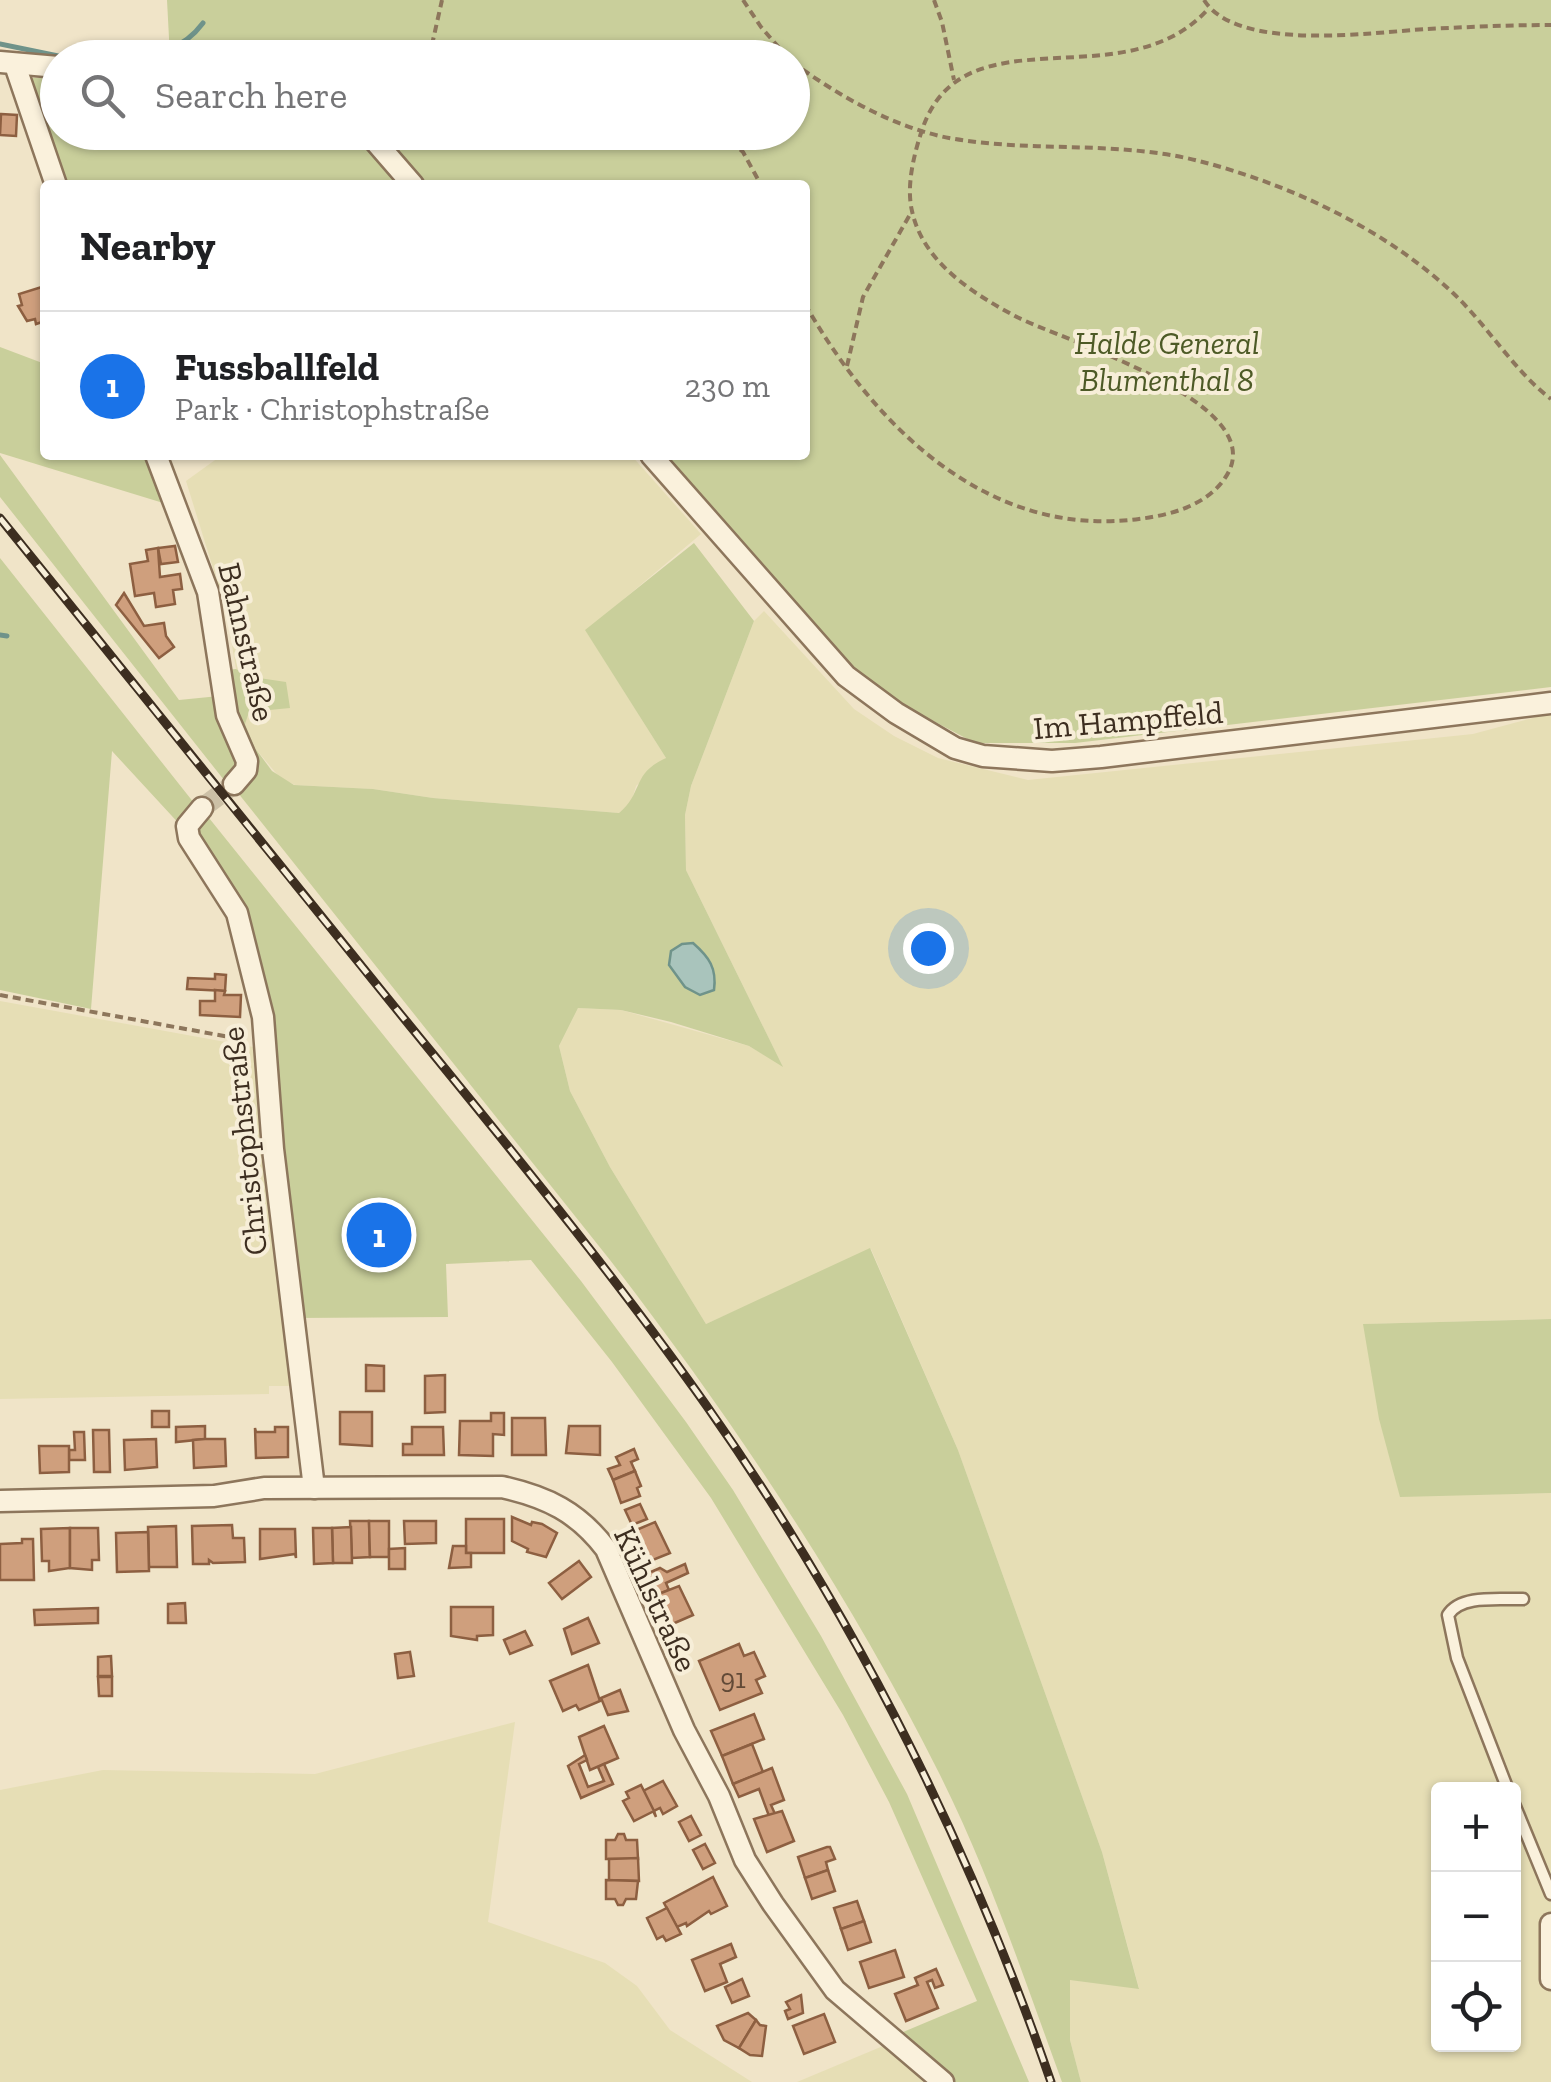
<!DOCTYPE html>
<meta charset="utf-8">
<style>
body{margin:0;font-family:"Zilla Slab",serif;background:#f6f6f6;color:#202124}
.controls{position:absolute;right:30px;bottom:30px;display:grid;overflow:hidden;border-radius:10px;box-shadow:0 2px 8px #0004}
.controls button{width:90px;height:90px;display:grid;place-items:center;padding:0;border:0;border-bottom:2px solid #e0e0e0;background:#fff;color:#202124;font:50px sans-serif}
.you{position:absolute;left:928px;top:948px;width:35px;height:35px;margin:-25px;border:8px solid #fff;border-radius:50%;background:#1a73e8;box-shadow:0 0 0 15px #1a73e833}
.badge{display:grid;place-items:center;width:65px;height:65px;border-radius:50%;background:#1a73e8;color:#fff;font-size:32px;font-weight:700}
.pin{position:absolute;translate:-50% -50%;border:5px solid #fff;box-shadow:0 2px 10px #0006}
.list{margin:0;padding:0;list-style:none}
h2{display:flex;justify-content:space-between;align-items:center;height:130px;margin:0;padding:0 40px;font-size:42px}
h2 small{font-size:32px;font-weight:400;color:#757577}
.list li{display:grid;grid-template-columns:65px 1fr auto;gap:30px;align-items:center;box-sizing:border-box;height:150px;padding:0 40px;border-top:2px solid #e0e0e0}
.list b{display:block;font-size:38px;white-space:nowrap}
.list p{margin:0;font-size:32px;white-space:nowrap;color:#757577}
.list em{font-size:32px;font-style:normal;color:#757577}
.icon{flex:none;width:55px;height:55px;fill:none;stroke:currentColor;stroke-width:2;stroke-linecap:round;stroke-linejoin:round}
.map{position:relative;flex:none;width:1551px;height:2082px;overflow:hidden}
.search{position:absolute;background:#fff;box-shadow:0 2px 8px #0004;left:40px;top:40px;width:770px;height:110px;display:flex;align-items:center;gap:25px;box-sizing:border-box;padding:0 35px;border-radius:55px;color:#757577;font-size:38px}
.panel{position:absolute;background:#fff;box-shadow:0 2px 8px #0004;left:40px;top:180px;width:770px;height:280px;border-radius:10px}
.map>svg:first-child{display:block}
</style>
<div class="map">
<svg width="1551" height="2082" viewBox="0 0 1551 2082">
<rect width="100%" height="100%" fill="#f0e4c8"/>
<g fill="#e6deb5" fill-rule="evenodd">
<polygon points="222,455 631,455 701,534 586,631 666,758 636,786 631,803 619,813 433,798 373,789 295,785 280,778 255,748 245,724 252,677 236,669 226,610 186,481"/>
<path d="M 764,611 L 854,709 L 894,736 L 938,758 L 1028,780 L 1473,734 L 1551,713 L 1551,1319 L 1364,1324 L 1400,1496 L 1551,1493 L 1551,2082 L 1081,2082 L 1070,2040 L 1070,1979 L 1139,1988 L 1102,1852 L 958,1450 L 871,1249 L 706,1324 L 610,1167 L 570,1091 L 559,1046 L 578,1008 L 621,1010 L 749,1046 L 782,1065 L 686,870 L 685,815 L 691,786 L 754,621 ZM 1438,1790 L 1514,1790 L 1514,2044 L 1438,2044 Z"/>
<polygon points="0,1001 259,1048 296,1386 269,1386 269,1394 0,1399"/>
<polygon points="515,1722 488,1922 605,1963 637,1986 670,2030 752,2082 0,2082 0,1790 103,1770 315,1774"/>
<polygon points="883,2046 927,2082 797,2082"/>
</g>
<g fill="#c9cf9b">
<polygon points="167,0 1551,0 1551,687 1075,743 975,743 850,677 651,455 805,455 805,185 62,185 29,78 57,77 58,132 792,132 792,58 170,57"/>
<polygon points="0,347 45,364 45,455 151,455 173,506 0,453"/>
<polygon points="0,455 179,700 219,696 237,745 238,768 224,780 0,497"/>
<path d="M 694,543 L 754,621 L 691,786 L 685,815 L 686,870 L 783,1067 L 749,1046 L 671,1022 L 621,1010 L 578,1008 L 559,1046 L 570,1091 L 610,1167 L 706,1324 L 870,1248 L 958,1450 L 1102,1852 L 1139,1989 L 1070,1980 L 1070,2040 L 1081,2082 L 1062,2082 C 1024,1978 988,1870 938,1771 C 847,1590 734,1421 610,1260 L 234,788 L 243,780 L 225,670 L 236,669 L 252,677 L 286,682 L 290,708 L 249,712 L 245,724 L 255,748 L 272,771 L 294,785 L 373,789 L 433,798 L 619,813 C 644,792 631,774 666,758 L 585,630 Z"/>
<polygon points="0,558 194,803 183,828 112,751 91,1009 0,990"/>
<polygon points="205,813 581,1281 686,1422 733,1490 821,1636 907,1794 1029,2082 951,2082 896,2035 977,2001 889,1802 843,1715 711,1498 612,1362 531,1260 446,1264 448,1317 297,1318 256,977 192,836"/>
<polygon points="1551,1319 1551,1493 1400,1497 1379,1419 1363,1324"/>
</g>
<path fill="#a9c4bc" stroke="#6f938a" stroke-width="2.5" d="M 693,943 C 709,957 717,968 714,990 L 700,995 L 685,987 L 669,965 L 671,951 L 682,944 Z"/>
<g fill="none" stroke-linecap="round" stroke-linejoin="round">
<g stroke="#6f938a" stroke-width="5">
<polyline points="0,44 68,58"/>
<path d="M 116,58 C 152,54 180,54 203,23"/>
<polyline points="0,635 7,636"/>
</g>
</g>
<g fill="#cf9f7d" stroke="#8d5f41" stroke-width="2.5">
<polygon points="1,114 17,115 16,136 0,135"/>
<polygon points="45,286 45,321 36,324 35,319 27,321 18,306 22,305 19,294"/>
<polygon points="175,546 178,562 161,564 158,548"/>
<polygon points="158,548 160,577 180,574 182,589 173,590 175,604 156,607 154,593 135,596 130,564 148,561 146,550"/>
<polygon points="124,593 144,626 164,623 166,636 174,647 159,658 116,605"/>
<polygon points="215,974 226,975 225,991 187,989 188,978 215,979"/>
<polygon points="215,990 225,991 224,995 241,995 240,1017 200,1015 200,1001 215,1001"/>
<polygon points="366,1365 384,1366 384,1391 366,1391"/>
<polygon points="445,1375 445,1412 425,1413 425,1376"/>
<rect x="152" y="1411" width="17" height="16"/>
<polygon points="340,1412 372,1412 372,1446 340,1444"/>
<polygon points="491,1413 504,1413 504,1435 493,1434 493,1456 459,1455 460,1421 491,1421"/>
<polygon points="512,1418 545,1418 546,1455 512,1455"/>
<polygon points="205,1426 205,1439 176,1442 176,1427"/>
<polygon points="569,1426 600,1426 600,1455 566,1453"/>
<polygon points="275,1427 288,1427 288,1457 256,1458 255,1428 256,1432 275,1432"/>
<polygon points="412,1427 443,1427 444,1455 403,1455 403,1444 412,1444"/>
<polygon points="93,1430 109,1430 110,1472 94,1472"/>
<polygon points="74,1432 84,1432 85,1460 69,1460 69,1450 75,1450"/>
<polygon points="156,1439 157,1467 125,1470 124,1440"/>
<polygon points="205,1439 225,1439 226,1466 194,1468 193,1440"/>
<polygon points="39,1446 69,1446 69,1472 40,1473"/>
<polygon points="634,1449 638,1459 631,1462 635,1471 613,1480 608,1469 620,1465 616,1457"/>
<polygon points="635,1471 641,1486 637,1488 640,1496 621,1503 613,1480"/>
<polygon points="640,1504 647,1519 632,1525 625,1510"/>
<polygon points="512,1517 531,1525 532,1522 542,1524 557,1533 546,1557 527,1552 528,1549 512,1541"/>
<rect x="466" y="1519" width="38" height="34"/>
<polygon points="350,1521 369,1521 370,1557 352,1558"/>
<polygon points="369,1521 389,1521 389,1557 370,1557"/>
<polygon points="404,1521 436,1521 436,1543 405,1544"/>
<polygon points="655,1522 670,1553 643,1564 638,1554 643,1552 634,1531"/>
<polygon points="232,1525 233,1538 244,1538 245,1562 213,1563 209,1560 209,1564 193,1564 192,1526"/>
<polygon points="176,1526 177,1567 149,1567 148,1527"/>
<polygon points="351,1527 352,1563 333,1563 332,1528"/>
<polygon points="70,1528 70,1568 49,1571 49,1561 42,1561 41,1529"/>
<polygon points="70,1528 98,1528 99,1560 92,1560 92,1570 70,1568"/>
<polygon points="313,1528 332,1528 333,1563 314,1564"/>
<polygon points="260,1529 295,1529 296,1558 295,1554 260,1559"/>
<polygon points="148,1532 149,1571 117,1572 116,1533"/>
<polygon points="22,1539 33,1539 34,1580 0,1580 0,1544 22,1543"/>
<polygon points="453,1546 466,1546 466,1553 471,1553 471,1567 449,1568"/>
<polygon points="405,1548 405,1569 389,1569 389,1549"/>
<polygon points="579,1561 591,1577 562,1599 549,1583"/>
<polygon points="685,1564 688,1573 666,1583 669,1590 654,1596 644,1575 660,1568 667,1572"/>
<polygon points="679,1586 693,1615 670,1625 656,1595"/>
<polygon points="185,1603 186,1623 168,1623 168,1604"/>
<polygon points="451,1607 493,1607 493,1635 477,1636 477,1640 451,1636"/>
<polygon points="98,1608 98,1623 35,1625 34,1610"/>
<polygon points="588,1618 599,1643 572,1654 564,1629"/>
<polygon points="525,1631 532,1645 510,1654 504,1640"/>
<polygon points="739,1644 744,1656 754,1652 765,1676 756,1680 762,1693 720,1710 699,1661"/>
<polygon points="410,1652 414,1676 398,1678 395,1654"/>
<polygon points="111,1656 112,1676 98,1676 98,1657"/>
<polygon points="588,1665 600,1701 579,1710 576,1705 563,1711 550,1681"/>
<polygon points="98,1677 112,1677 112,1696 99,1696"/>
<polygon points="620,1690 628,1711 608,1715 601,1698"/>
<polygon points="754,1714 764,1739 722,1756 711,1731"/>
<polygon points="604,1726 618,1758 590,1770 579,1737"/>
<polygon points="752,1744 763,1772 733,1784 722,1756"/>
<polygon points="585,1755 587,1760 579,1764 588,1787 604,1781 598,1767 604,1764 613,1784 581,1798 568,1766"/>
<polygon points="772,1768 784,1800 771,1805 775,1814 769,1816 759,1789 739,1797 733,1784"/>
<polygon points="663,1781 677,1806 663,1814 660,1808 654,1811 656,1817 643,1791"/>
<polygon points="641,1785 654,1811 634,1821 623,1801 629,1798 626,1792"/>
<polygon points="782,1811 794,1841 767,1852 754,1819"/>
<polygon points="691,1816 701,1835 689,1841 679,1822"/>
<polygon points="618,1834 624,1834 626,1840 637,1840 638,1859 606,1859 606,1840 615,1840"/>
<polygon points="705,1844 715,1863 703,1869 693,1850"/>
<polygon points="827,1847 830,1847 835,1859 826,1862 828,1870 805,1878 798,1857"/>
<polygon points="638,1858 639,1881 609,1880 609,1859"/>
<polygon points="828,1870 835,1891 812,1899 805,1878"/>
<polygon points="713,1877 727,1906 711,1914 709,1911 687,1926 686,1923 677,1927 664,1903"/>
<polygon points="606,1880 638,1881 636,1899 626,1899 623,1905 618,1905 615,1899 606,1899"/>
<polygon points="857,1901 864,1921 841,1929 834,1908"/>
<polygon points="667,1908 681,1934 666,1941 663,1936 657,1939 647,1918"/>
<polygon points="864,1921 871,1942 848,1950 841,1929"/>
<polygon points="731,1944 736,1957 720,1964 727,1982 705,1991 692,1960"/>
<polygon points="895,1950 904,1977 869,1988 860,1962"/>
<polygon points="936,1969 943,1985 935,1988 932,1980 927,1982 938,2008 906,2021 895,1994 918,1985 915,1978"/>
<polygon points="742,1979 749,1996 732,2003 725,1987"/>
<polygon points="801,1995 803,2013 788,2019 785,2011 790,2009 786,2002"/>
<polygon points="748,2013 756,2020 739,2048 724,2040 717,2026"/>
<polygon points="824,2014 835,2042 804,2054 793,2026"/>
<polygon points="756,2020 760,2025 766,2026 762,2056 750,2055 739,2048"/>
</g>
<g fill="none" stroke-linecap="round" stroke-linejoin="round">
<polyline stroke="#ccc0a6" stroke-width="20" stroke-dasharray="20 10" stroke-linecap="butt" points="202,808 234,784"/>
<defs>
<g id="lane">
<path d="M 1508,1790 L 1457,1658 L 1448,1615 C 1461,1594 1500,1600 1523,1599"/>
<polyline points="1514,1804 1551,1894"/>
</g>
<g id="street">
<polyline points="0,62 58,67"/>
<polyline points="15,65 56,185"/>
<polyline points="367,132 413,185"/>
<polyline points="156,455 208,592 227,715 247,761 246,770 234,784"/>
<polyline points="651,455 846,676 896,713 955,748 983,756 1052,761 1101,757 1551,703"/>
<polyline points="202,808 187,826 189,838 237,913 263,1017 273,1149 314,1488"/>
<path d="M 0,1501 L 214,1496 L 264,1488 L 502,1487 C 547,1497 578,1512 606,1549 L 684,1730 L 719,1796 L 745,1860 L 773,1904 L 835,1990 L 943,2082"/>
<polyline points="1551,1924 1551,1979"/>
</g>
</defs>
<use href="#lane" stroke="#8d765c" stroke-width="15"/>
<use href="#street" stroke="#8d765c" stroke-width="25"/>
<g stroke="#8d765c" stroke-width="4" stroke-dasharray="8 5" stroke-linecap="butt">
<polyline points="743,0 761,27 788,58"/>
<polyline points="934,0 942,22 954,80"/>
<path d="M 1204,0 C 1237,53 1375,32 1427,29 C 1468,27 1509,25 1551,25"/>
<polyline points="429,58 442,0"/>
<path d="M 792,62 C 839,96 893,127 949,138 C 1032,153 1117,140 1199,161 C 1289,184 1385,229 1453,293 C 1487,325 1515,372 1551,399"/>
<polyline points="721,132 743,152 761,185"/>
<path d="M 805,304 C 874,425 986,539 1139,519 C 1170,515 1206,506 1225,478 C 1277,403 1060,340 1015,316 C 972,293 923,262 912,211 C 906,186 914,154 922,130 C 963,7 1125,103 1209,8"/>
<polyline points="847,366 863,297 912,211"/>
<polyline points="0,995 246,1040"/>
</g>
<use href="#lane" stroke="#faf1dc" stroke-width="10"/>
<use href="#street" stroke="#faf1dc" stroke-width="20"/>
<defs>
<path id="rail" d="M 0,518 C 130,679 259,840 389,1000 C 497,1133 607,1265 706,1405 C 853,1614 968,1841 1051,2082"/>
</defs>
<use href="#rail" stroke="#3d2e20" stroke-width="9"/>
<use href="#rail" stroke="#f7eed8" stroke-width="5" stroke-dasharray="15" stroke-linecap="butt"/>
</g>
<g text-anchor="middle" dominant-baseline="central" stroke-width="8" stroke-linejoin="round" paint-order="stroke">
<g font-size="28" fill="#624a37">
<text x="733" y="1678">91</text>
</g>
<g font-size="32" font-style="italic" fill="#4d5a26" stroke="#f7eed8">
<text x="1167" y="343">Halde General<tspan x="1167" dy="37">Blumenthal 8</tspan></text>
</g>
<g font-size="32" fill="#3d2e20" stroke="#f7eed8">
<text transform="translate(247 642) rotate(77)">Bahnstraße</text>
<text transform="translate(1128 720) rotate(-5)">Im Hampffeld</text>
<text transform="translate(244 1141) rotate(-96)">Christophstraße</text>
<text transform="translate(656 1599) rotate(65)">Kühlstraße</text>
</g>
</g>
</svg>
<div class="controls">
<button>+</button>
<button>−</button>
<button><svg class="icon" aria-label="locate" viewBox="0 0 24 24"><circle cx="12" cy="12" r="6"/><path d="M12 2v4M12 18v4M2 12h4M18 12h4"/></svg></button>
</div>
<div class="you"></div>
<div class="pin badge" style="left:379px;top:1235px">1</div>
<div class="search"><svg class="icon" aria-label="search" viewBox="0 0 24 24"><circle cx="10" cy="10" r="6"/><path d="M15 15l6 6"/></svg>Search here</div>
<section class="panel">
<h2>Nearby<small></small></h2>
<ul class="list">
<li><span class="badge">1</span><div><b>Fussballfeld</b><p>Park · Christophstraße</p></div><em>230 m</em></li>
</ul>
</section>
</div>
